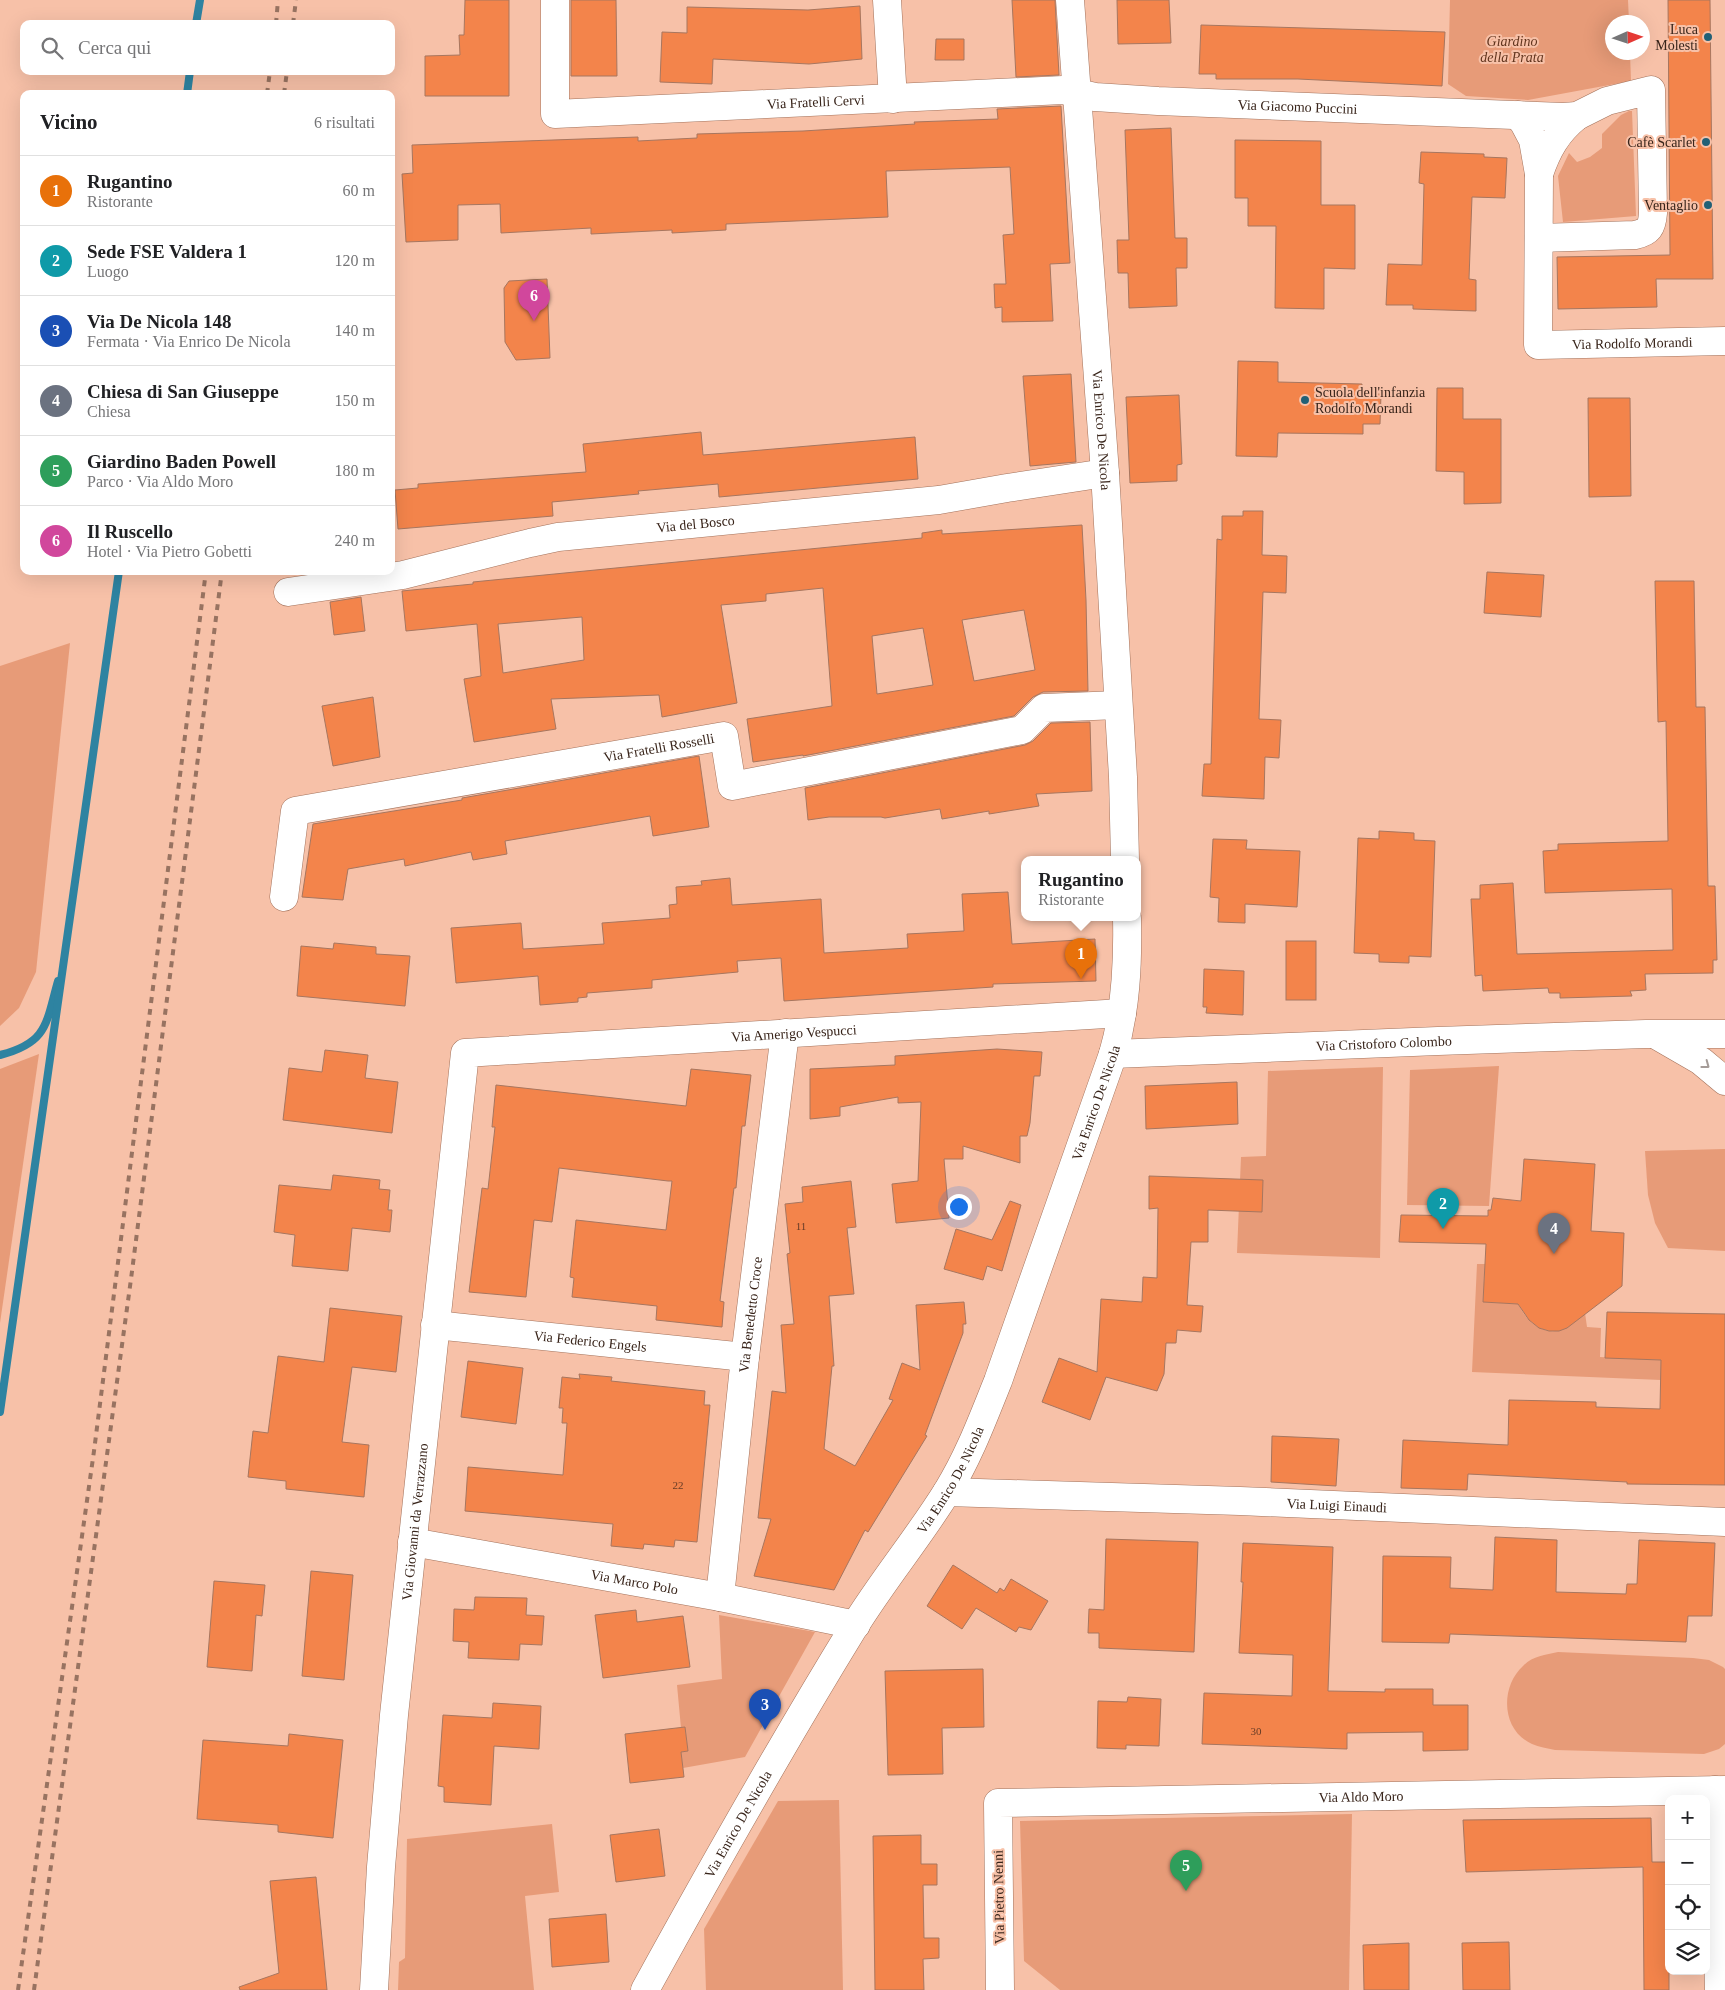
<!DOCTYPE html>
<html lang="it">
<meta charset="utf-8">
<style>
body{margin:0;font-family:"Times New Roman",serif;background:#f6f6f6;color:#202124}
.controls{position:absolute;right:15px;bottom:15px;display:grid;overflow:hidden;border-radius:10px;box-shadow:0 5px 20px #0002}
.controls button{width:45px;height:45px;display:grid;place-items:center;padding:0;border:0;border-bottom:1px solid #e0e0e0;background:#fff;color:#202124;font:25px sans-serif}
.compass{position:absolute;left:1605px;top:15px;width:45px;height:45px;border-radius:50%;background:#fff;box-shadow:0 5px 20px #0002;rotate:87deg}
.you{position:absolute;left:958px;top:1206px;width:18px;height:18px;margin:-12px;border:4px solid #fff;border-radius:50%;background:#1a73e8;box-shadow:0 0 0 8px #1a73e833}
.badge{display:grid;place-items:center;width:32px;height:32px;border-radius:50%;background:#db2777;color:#fff;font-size:16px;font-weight:700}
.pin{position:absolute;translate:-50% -41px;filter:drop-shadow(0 1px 2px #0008)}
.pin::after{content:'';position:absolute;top:26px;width:18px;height:15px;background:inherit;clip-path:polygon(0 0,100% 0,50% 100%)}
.popup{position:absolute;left:1021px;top:856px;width:120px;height:65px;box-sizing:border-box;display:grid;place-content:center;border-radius:10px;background:#fff;filter:drop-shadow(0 1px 4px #0005);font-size:16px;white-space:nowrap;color:#757577}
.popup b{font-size:19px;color:#202124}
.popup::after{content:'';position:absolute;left:50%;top:100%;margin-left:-10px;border:10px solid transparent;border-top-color:#fff}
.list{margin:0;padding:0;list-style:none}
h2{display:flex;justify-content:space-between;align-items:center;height:65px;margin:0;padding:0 20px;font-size:21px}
h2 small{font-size:16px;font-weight:400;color:#757577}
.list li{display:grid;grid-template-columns:32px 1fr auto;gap:15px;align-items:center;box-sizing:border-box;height:70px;padding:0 20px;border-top:1px solid #e0e0e0}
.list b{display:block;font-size:19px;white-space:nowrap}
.list p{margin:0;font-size:16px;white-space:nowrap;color:#757577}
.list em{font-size:16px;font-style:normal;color:#757577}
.icon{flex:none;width:28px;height:28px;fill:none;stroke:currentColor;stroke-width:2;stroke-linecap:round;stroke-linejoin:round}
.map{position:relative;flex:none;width:1725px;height:1990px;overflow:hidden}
.search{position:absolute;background:#fff;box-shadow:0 5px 20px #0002;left:20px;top:20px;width:375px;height:55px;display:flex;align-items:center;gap:12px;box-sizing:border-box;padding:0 18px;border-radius:10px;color:#757577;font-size:19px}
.panel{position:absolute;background:#fff;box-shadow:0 5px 20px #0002;left:20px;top:90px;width:375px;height:485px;border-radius:10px}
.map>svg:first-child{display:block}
</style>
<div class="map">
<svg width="1725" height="1990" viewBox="0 0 1725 1990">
<rect width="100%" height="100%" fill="#f7c1a8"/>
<g fill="#e79b78">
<polygon points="1450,0 1628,0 1629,22 1612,22 1612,52 1630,53 1631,81 1528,100 1466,96 1448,84"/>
<polygon points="1629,111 1632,111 1636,216 1563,222 1558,176 1569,153 1577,162 1590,157 1602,148 1602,134 1621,115"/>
<polygon points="70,643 36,972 19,1008 0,1026 0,666"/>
<polygon points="39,1054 0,1323 0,1069"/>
<polygon points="1499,1066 1489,1206 1407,1205 1410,1070"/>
<polygon points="1383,1067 1380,1258 1237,1253 1241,1157 1266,1156 1268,1071"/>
<polygon points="1725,1149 1725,1251 1668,1248 1655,1223 1648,1195 1645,1151"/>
<path d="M 1477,1264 L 1485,1264 L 1483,1302 L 1518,1304 C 1521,1309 1525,1316 1529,1320 C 1550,1341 1574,1330 1584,1306 L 1587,1327 L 1601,1328 L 1600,1357 L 1661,1360 L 1661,1380 L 1472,1372 Z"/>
<polygon points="719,1615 815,1632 745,1757 683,1768 681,1752 688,1751 685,1727 681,1728 677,1685 722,1679"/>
<path d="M 1558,1652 L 1693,1658 L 1709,1660 L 1723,1667 L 1725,1669 L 1725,1744 L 1719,1749 L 1704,1754 L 1555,1750 C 1547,1748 1539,1747 1532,1744 C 1501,1730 1500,1687 1523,1666 C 1532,1656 1545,1655 1558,1652 Z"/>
<polygon points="839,1800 843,1990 706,1990 704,1929 778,1801"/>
<polygon points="1352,1814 1349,1990 1060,1990 1024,1961 1020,1821"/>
<polygon points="552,1824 559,1892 525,1896 534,1990 398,1990 399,1962 405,1958 407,1839"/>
</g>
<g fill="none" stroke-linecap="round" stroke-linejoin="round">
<g stroke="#2e83a1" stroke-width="8">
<polyline points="196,24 200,0"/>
<polyline points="187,94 190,71"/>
<path d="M 0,1055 C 48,1043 46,1023 58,981"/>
<polyline points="0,1412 119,571"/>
</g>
</g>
<g fill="#f3844b" stroke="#a7765f" fill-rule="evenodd">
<polygon points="465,0 509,0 509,96 425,96 425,56 460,55 459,35 464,35"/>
<polygon points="571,0 616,0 617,76 571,76"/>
<polygon points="1012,0 1055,0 1059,75 1016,77"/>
<polygon points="1117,0 1169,0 1171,43 1118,44"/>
<polygon points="1668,0 1710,0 1713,279 1656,279 1657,307 1558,309 1557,257 1670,255"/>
<polygon points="860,6 862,59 809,64 713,59 712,84 660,82 662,32 687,33 687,7 808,10"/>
<polygon points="1201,25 1445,32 1442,86 1298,79 1216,79 1216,74 1199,74"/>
<polygon points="936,39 964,39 964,60 935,60"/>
<polygon points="1061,106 1070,263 1050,264 1053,321 1002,322 1002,307 995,308 994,284 1006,284 1003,235 1014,234 1010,167 886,171 888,217 726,224 726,230 672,233 672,230 591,234 591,228 501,233 500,204 458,205 458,240 406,242 402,174 413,173 412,145 638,137 638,141 697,138 697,134 803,131 915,124 914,122 998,119 997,109"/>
<polygon points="1171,128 1175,238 1187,238 1187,268 1176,268 1177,306 1129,308 1128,273 1118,273 1117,240 1129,240 1125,130"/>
<polygon points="1235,140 1321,141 1321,205 1355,205 1355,269 1324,268 1324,309 1275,308 1276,226 1248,226 1248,198 1235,198"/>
<polygon points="1421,152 1484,154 1484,157 1507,158 1505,198 1472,197 1469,279 1476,280 1476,311 1413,309 1413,305 1386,305 1388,264 1422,265 1424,184 1419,183"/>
<polygon points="547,279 550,358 516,360 505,342 504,288 509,281"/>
<polygon points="1238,361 1278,362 1278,382 1362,384 1362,394 1381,394 1380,424 1363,424 1363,434 1278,433 1277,457 1236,456"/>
<polygon points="1071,374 1076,462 1030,466 1023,376"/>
<polygon points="1437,388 1463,388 1463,419 1501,419 1501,503 1464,504 1464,472 1436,471"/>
<polygon points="1179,395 1182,464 1177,465 1177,481 1130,483 1126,397"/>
<polygon points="1588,398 1630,398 1631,496 1589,497"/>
<polygon points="701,432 703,455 915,437 918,479 719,497 718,484 638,491 639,494 552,502 553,516 398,529 395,490 418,488 418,484 586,472 583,444"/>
<polygon points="1243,511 1263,511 1262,555 1287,556 1286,593 1263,592 1259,719 1281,720 1279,758 1265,757 1264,799 1202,796 1204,764 1211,764 1217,539 1222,540 1222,516 1243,516"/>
<path d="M 1082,525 L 1086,600 L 1088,691 L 1043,692 L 1033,697 L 1014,716 L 803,756 L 803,755 L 753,762 L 747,719 L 832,706 L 823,588 L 766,594 L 766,601 L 721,605 L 737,703 L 662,717 L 659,695 L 551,699 L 556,729 L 474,742 L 464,679 L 481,676 L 477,624 L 406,631 L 402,591 L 473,584 L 473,582 L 922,538 L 922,533 L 942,530 L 942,534 ZM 1024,610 L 1035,670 L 974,681 L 962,620 ZM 582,617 L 584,660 L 503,673 L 498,624 ZM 923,628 L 933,685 L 877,694 L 872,636 Z"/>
<polygon points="1487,572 1544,575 1541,617 1484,613"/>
<polygon points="1655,581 1694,581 1696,707 1705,707 1708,886 1715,886 1717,960 1713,960 1713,973 1645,974 1646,990 1630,991 1632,996 1560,998 1560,993 1549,993 1548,988 1483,991 1482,975 1475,976 1471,899 1480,899 1480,885 1513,883 1517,954 1673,950 1672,889 1545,893 1543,851 1558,850 1558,844 1668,841 1666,721 1658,722"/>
<polygon points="361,597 365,631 334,635 330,602"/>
<polygon points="373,697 380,757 333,766 322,706"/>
<polygon points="1090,722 1092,791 1036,794 1039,806 989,814 989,811 942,819 940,809 885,818 881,817 829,817 808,820 805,788 1025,745 1033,741 1051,723"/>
<polygon points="699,756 709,827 653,836 650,816 505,841 507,854 473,860 471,852 405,866 404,859 348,869 343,900 302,897 313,824 462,800 462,798 508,790"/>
<polygon points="1379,831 1414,833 1414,840 1435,841 1431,957 1409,956 1409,963 1379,962 1379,954 1354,953 1358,838 1379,839"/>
<polygon points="1213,839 1247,840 1246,849 1300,851 1297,907 1245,904 1245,923 1218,922 1219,898 1210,897"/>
<polygon points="730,878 732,905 821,899 824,953 908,948 907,934 964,931 962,894 1008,892 1012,944 1095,939 1096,981 993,984 993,987 784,1001 781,958 737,961 738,972 652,980 652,988 587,993 587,997 578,998 578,1002 540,1005 538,976 456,983 451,928 521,923 523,949 604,944 602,923 670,918 669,905 677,904 676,887 702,885 701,881"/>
<rect x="1286" y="941" width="30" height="59"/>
<polygon points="334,943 376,947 376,954 410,956 405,1006 297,996 301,946 333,949"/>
<polygon points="1204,969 1244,971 1243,1015 1206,1013 1207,1007 1203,1007"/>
<polygon points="997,1049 1042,1052 1040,1076 1034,1076 1030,1123 1027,1136 1020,1136 1020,1163 963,1146 963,1159 944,1159 949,1218 896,1223 892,1184 918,1181 921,1102 898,1103 898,1097 840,1107 840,1116 810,1119 810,1069 895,1065 895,1056"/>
<polygon points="325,1050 368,1055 365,1078 398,1082 392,1133 283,1120 289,1068 322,1072"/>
<polygon points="691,1069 751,1075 745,1126 742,1126 736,1188 734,1188 720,1301 724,1302 722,1327 656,1320 657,1306 572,1297 574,1278 570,1277 576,1220 666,1230 672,1181 668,1181 559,1168 552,1222 534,1220 526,1297 469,1292 482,1188 488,1189 495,1127 492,1127 496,1085 686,1106"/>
<polygon points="1237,1082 1238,1124 1146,1129 1145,1086"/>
<polygon points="1524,1159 1595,1164 1591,1231 1624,1233 1622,1286 1567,1328 1559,1331 1549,1331 1539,1328 1529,1320 1518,1304 1483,1302 1486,1244 1399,1242 1401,1215 1488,1216 1488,1210 1491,1210 1493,1198 1521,1201"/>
<polygon points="333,1175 380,1180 379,1189 390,1190 388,1210 392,1210 390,1232 352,1228 348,1271 292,1266 295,1235 274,1232 279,1185 331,1190"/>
<polygon points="1149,1176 1263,1180 1262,1212 1208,1210 1208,1242 1191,1242 1187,1305 1203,1306 1201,1332 1177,1330 1176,1343 1166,1343 1164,1374 1157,1391 1106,1377 1090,1420 1042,1402 1059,1358 1097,1372 1101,1299 1142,1302 1143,1277 1157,1278 1158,1208 1149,1209"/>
<polygon points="851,1181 856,1227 847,1228 854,1294 829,1296 834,1366 832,1366 824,1449 855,1466 893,1400 889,1399 902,1363 920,1370 916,1305 964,1302 966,1324 963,1324 963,1333 925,1435 927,1436 868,1532 865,1530 834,1590 754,1576 771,1519 758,1518 772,1391 786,1393 781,1325 794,1324 787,1254 790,1253 785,1204 803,1202 802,1187"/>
<polygon points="1010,1201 1021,1205 1002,1271 987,1266 983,1280 944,1269 956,1229 992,1240"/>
<polygon points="330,1308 402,1316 396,1372 352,1367 342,1442 369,1445 364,1497 286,1489 286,1481 248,1477 253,1431 268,1433 278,1356 324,1362"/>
<polygon points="1607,1312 1725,1314 1725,1485 1627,1484 1627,1482 1468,1474 1467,1490 1401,1488 1403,1440 1508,1445 1509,1400 1596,1402 1596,1407 1660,1409 1661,1360 1605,1358"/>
<polygon points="468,1361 523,1368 516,1424 461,1417"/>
<polygon points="579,1374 612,1377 611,1381 705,1391 704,1405 710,1405 697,1542 675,1540 674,1547 644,1544 643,1549 611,1546 613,1524 465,1511 468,1467 563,1475 567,1423 562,1423 563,1408 559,1408 562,1377 580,1379"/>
<polygon points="1272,1436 1339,1439 1336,1486 1271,1482"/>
<polygon points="1495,1537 1557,1540 1556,1592 1626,1594 1627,1584 1637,1584 1639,1540 1715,1543 1712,1616 1688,1616 1686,1642 1450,1634 1449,1643 1382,1642 1383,1556 1451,1557 1450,1588 1493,1590"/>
<polygon points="1106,1539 1198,1542 1194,1652 1099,1648 1099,1633 1088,1633 1089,1609 1104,1610"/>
<polygon points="1243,1543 1333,1547 1328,1691 1385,1692 1385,1689 1433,1689 1433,1705 1468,1705 1468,1750 1423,1751 1423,1732 1347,1733 1347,1749 1202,1744 1204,1693 1292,1696 1293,1655 1239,1653 1243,1582 1241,1582"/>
<polygon points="953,1565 997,1593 1000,1588 1004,1591 1011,1579 1048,1601 1031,1630 1019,1627 1016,1632 976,1608 962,1629 927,1606"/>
<polygon points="311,1571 353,1575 344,1680 302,1676"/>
<polygon points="214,1581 265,1585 262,1616 256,1615 252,1671 207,1667"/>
<polygon points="475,1597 527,1598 526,1615 544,1616 542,1645 520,1644 519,1660 468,1658 469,1642 453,1641 454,1609 474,1610"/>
<polygon points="636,1610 637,1622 683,1616 690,1667 603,1678 595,1615"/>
<polygon points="983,1669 984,1727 942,1728 943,1774 888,1775 885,1671"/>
<polygon points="1128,1697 1161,1699 1159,1746 1126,1745 1126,1749 1097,1748 1098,1701 1127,1702"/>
<polygon points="493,1703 541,1706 539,1749 494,1746 491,1805 444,1802 444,1787 438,1786 443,1715 492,1718"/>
<polygon points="685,1727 688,1751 681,1752 684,1777 630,1783 625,1734"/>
<polygon points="289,1734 343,1740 333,1838 278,1832 278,1825 197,1819 203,1740 288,1746"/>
<polygon points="1651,1818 1652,1862 1669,1862 1669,1990 1644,1990 1643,1867 1466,1872 1463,1820"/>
<polygon points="659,1829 665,1876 616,1882 610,1835"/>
<polygon points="921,1835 921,1864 937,1864 937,1885 923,1885 924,1938 939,1938 939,1958 923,1959 924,1990 875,1990 873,1836"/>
<polygon points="316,1877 327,1990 240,1990 239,1987 279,1973 270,1881"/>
<polygon points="606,1914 609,1962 552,1967 549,1919"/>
<polygon points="1509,1942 1510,1990 1463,1990 1462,1943"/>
<polygon points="1409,1943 1409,1990 1364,1990 1363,1945"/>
</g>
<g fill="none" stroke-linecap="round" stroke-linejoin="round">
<defs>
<g id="street">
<path id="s1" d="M 555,0 L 555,114 L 1063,90 L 1095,97 L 1158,101 L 1563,117 L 1577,116 L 1607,101 L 1651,90 L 1653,213 C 1652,227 1649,232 1635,235 L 1539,238"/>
<polyline points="887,0 893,99"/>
<path id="s2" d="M 1070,0 L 1105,473 L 1123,777 L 1125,860"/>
<path id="s3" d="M 1518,115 L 1524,123 L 1533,140 L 1539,174 L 1538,345 L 1725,341"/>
<path d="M 1539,174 C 1547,150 1557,132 1577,116"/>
<path id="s4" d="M 288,592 L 403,575 L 530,543 L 558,537 L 939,500 L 1007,488 L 1105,473"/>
<path id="s5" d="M 284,897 L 295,811 L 724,736 L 732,786 L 1022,730 L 1044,708 L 1118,705"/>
<polyline points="1656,1035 1701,1061 1725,1081"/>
<path id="s6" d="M 1113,1054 L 1438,1041 L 1646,1034 L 1725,1034"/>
<path id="s7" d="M 435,1325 L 745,1357"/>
<path id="s8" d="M 947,1492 L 1240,1501 L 1725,1522"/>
<path id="s9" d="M 412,1542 L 720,1597 L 856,1625"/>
<path id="s10" d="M 720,1597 L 745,1357 L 785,1033"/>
<polyline points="1715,1790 1719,1990"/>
<path id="s11" d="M 374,1990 L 381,1867 L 394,1715 L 465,1053 L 1122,1013"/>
<path id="s12" d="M 645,1990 C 712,1868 781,1746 854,1627 C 883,1580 919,1537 948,1490 C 969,1456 983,1418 998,1381 L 1113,1054 C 1126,1010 1128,964 1127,918"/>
<path id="s13" d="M 1000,1990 L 998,1803 L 1725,1790"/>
</g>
</defs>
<use href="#street" stroke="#a3725b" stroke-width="29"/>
<use href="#street" stroke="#fff" stroke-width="28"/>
<g stroke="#987361" stroke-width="4" stroke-dasharray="6 6" stroke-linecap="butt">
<polyline points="276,24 278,0"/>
<polyline points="293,24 296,0"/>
<polyline points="267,94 270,71"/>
<polyline points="284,94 287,71"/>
<polyline points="18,1990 94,1451 206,571"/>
<polyline points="34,1990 131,1279 222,571"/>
</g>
</g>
<defs><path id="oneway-chevron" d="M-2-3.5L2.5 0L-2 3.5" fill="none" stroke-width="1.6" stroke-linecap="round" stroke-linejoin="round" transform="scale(1.25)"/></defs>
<use stroke="#a59c98" href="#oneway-chevron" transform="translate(1706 1065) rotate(37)"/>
<g fill="#226076" stroke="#f7c1a8" stroke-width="2">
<circle cx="1708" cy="37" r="5"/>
<circle cx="1706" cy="142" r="5"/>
<circle cx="1708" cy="205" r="5"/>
<circle cx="1305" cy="400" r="5"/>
</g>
<g text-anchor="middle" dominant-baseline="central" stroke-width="4" stroke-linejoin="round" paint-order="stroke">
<g font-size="11" fill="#673c26">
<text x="801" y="1226">11</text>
<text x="678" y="1485">22</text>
<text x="1256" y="1731">30</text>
</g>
<g font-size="14" fill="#38241a" stroke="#f7c1a8" text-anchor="end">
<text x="1698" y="29">Luca<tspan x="1698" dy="16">Molesti</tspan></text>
<text x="1696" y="142">Cafè Scarlet</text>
<text x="1698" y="205">Ventaglio</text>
<text x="1315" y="392" text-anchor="start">Scuola dell'infanzia<tspan x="1315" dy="16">Rodolfo Morandi</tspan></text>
</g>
<g font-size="14" font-style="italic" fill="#62351e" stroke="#f7c1a8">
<text x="1512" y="41">Giardino<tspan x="1512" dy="16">della Prata</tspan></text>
</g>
<g font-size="14" fill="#38241a" stroke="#f7c1a8">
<text stroke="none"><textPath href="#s1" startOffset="375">Via Fratelli Cervi</textPath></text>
<text stroke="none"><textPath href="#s1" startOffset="858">Via Giacomo Puccini</textPath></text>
<text stroke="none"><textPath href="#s3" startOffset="329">Via Rodolfo Morandi</textPath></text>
<text stroke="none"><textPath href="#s2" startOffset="431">Via Enrico De Nicola</textPath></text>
<text stroke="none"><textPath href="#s4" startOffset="414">Via del Bosco</textPath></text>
<text stroke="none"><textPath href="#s5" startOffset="456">Via Fratelli Rosselli</textPath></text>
<text stroke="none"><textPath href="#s11" startOffset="1271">Via Amerigo Vespucci</textPath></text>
<text stroke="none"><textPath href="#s6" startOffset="271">Via Cristoforo Colombo</textPath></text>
<text stroke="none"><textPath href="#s12" startOffset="1000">Via Enrico De Nicola</textPath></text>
<text stroke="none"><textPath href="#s10" startOffset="284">Via Benedetto Croce</textPath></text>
<text stroke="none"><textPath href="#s7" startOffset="156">Via Federico Engels</textPath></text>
<text stroke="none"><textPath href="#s12" startOffset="595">Via Enrico De Nicola</textPath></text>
<text stroke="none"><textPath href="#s8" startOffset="390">Via Luigi Einaudi</textPath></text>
<text stroke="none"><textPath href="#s11" startOffset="470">Via Giovanni da Verrazzano</textPath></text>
<text stroke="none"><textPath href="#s9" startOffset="226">Via Marco Polo</textPath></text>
<text stroke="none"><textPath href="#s13" startOffset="550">Via Aldo Moro</textPath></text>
<text stroke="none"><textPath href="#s12" startOffset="190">Via Enrico De Nicola</textPath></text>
<text transform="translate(999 1897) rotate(-91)">Via Pietro Nenni</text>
</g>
</g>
</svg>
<div class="controls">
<button>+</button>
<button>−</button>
<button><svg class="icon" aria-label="locate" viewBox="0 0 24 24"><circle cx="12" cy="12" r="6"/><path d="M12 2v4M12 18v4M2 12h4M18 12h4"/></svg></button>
<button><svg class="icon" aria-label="layers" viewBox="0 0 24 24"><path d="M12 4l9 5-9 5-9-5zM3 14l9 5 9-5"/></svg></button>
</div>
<svg class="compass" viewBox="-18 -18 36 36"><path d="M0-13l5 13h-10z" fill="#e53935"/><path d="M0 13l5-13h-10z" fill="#757577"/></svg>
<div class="you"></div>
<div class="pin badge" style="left:1081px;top:979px;background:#e8710a">1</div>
<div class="popup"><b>Rugantino</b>Ristorante</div>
<div class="pin badge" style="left:1443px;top:1229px;background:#0f9aa8">2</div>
<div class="pin badge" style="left:765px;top:1730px;background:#1a4fb4">3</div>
<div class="pin badge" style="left:1554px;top:1254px;background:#6b7280">4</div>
<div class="pin badge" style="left:1186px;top:1891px;background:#2e9e5b">5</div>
<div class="pin badge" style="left:534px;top:321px;background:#d1479c">6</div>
<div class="search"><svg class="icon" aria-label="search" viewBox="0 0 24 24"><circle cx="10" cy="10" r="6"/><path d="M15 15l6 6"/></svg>Cerca qui</div>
<section class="panel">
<h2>Vicino<small>6 risultati</small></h2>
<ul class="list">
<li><span class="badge" style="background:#e8710a">1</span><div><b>Rugantino</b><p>Ristorante</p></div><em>60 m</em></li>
<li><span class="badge" style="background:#0f9aa8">2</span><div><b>Sede FSE Valdera 1</b><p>Luogo</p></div><em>120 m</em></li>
<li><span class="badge" style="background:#1a4fb4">3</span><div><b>Via De Nicola 148</b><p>Fermata · Via Enrico De Nicola</p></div><em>140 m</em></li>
<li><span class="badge" style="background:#6b7280">4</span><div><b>Chiesa di San Giuseppe</b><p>Chiesa</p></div><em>150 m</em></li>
<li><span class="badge" style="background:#2e9e5b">5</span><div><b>Giardino Baden Powell</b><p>Parco · Via Aldo Moro</p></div><em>180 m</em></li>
<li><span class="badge" style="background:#d1479c">6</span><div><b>Il Ruscello</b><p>Hotel · Via Pietro Gobetti</p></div><em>240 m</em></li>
</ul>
</section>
</div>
